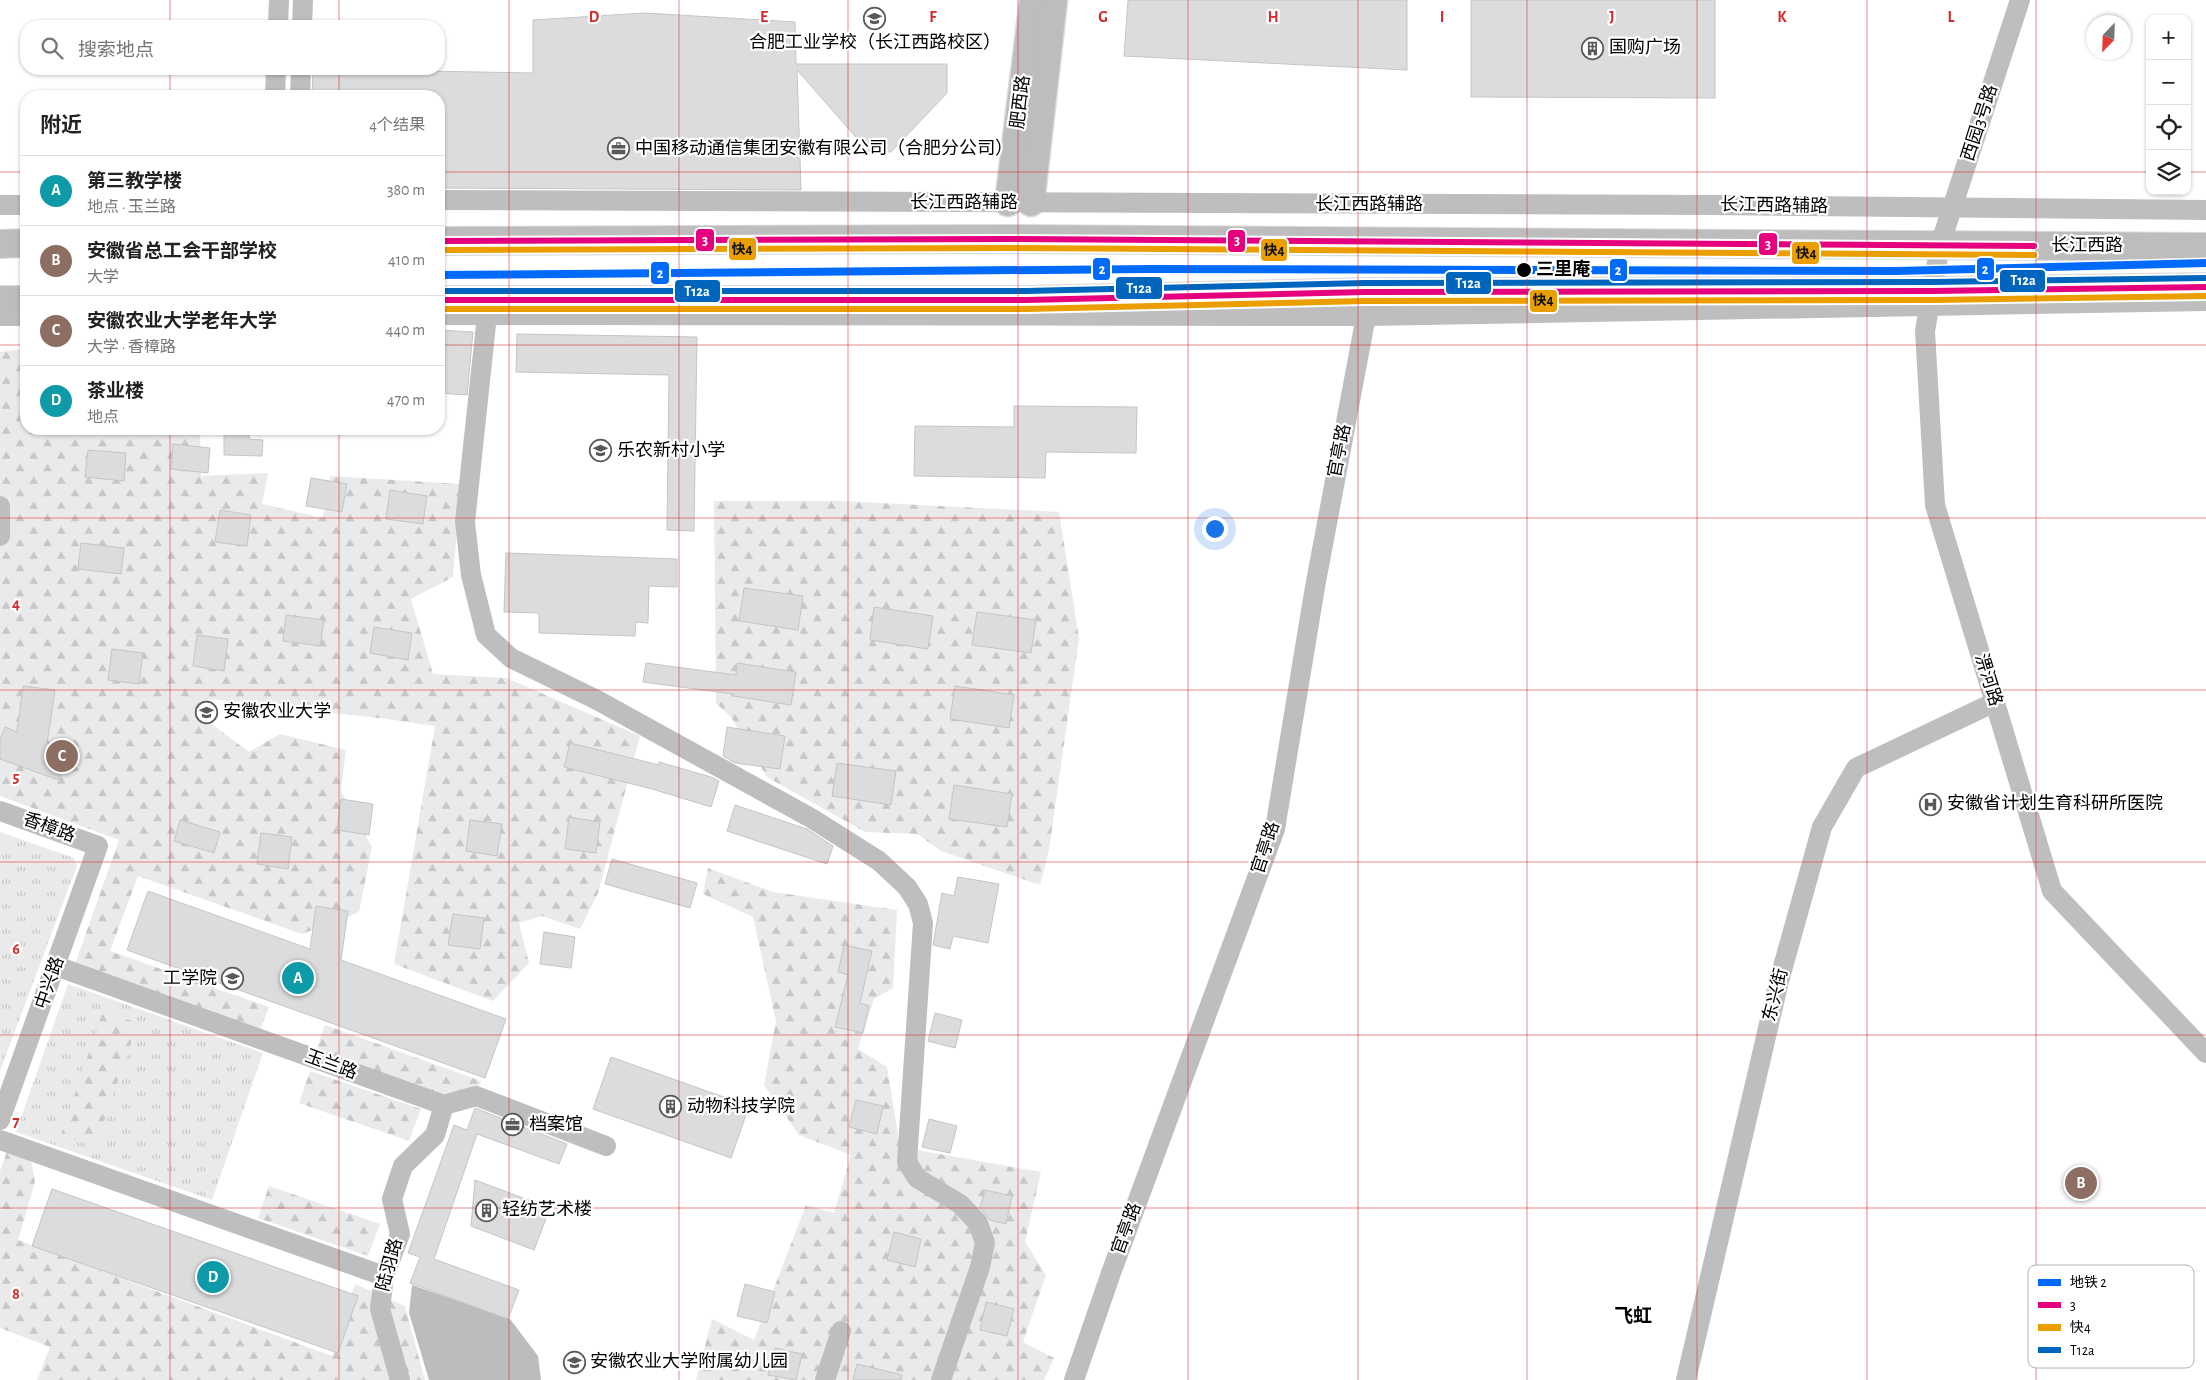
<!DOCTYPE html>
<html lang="zh">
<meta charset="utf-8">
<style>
body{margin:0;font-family:"Alegreya Sans","Noto Sans SC",sans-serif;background:#f6f6f6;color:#222}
.controls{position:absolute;right:15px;top:15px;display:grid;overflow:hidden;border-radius:10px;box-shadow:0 1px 4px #0004}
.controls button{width:45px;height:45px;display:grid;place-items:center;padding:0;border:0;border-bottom:1px solid #e0e0e0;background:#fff;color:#222;font:25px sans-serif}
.compass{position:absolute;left:2086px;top:15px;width:45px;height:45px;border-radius:50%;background:#fff;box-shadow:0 1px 4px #0004;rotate:203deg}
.you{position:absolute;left:1214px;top:528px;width:18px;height:18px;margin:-12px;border:4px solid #fff;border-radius:50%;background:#1a73e8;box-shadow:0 0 0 8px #1a73e833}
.badge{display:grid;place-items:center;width:32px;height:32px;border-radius:50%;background:#7c3aed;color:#fff;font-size:16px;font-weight:700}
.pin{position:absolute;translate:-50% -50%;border:2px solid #fff;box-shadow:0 1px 5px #0006}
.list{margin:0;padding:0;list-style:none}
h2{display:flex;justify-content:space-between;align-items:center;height:65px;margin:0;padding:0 20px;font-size:21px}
h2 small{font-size:16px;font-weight:400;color:#767676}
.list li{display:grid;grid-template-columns:32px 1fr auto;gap:15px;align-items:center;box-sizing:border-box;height:70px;padding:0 20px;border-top:1px solid #e0e0e0}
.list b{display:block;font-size:19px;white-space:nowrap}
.list p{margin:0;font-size:16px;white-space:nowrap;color:#767676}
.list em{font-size:16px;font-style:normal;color:#767676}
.icon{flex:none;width:28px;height:28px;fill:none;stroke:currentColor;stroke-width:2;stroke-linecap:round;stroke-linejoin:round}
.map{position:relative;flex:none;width:2206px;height:1380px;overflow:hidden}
.search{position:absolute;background:#fff;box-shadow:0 1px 4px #0004;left:20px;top:20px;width:425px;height:55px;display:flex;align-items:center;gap:12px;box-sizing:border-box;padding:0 18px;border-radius:20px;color:#767676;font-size:19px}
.panel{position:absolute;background:#fff;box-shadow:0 1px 4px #0004;left:20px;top:90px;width:425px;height:345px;border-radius:20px}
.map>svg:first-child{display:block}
</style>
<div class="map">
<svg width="2206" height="1380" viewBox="0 0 2206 1380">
<defs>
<pattern id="grass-tufts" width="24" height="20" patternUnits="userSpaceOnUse" patternTransform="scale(1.25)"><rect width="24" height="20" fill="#eaeaea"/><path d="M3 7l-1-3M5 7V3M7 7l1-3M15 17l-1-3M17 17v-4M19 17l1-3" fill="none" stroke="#c7c7c7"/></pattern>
<pattern id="forest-firs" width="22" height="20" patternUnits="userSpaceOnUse" patternTransform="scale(1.25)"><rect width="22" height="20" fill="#eaeaea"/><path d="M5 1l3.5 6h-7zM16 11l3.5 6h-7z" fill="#c7c7c7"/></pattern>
</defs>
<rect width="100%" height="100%" fill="#fff"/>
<g fill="url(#grass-tufts)">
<polygon points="0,832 74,858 77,866 0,1071"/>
<polygon points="68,984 263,1053 212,1200 16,1132"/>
</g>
<g fill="url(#forest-firs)">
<polygon points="26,349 26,429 200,429 201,476 268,473 262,504 323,518 330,476 461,484 453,577 411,599 433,674 506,678 640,736 598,893 580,929 542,916 519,923 529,963 493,1001 394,964 435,726 387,719 211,699 198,714 249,752 280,734 346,750 341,791 372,847 359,912 302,934 138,876 110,951 269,1007 259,1033 74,967 119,840 0,796 0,352"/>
<polygon points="714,501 841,501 1059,512 1079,638 1049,850 1040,885 941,851 917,834 865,832 767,777 731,717 716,703"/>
<polygon points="708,868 773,892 897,910 893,988 874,999 858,1049 887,1067 900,1147 1041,1172 1025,1242 1046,1275 1023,1342 1054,1358 1044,1380 696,1380 712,1319 754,1340 806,1205 834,1213 851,1155 799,1135 764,1085 776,1021 753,917 703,894"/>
<polygon points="103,1011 138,1023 95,1147 61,1135"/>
<polygon points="325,1025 481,1081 477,1091 446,1097 316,1051"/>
<polygon points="310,1071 421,1109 409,1141 299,1103"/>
<polygon points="9,1146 30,1155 35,1182 18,1240 332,1356 355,1284 405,1306 425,1380 37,1380 50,1347 0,1328 0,1171"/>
<polygon points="269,1186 380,1224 368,1256 258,1218"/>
</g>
<polygon fill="#bcbcbc" points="412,1285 510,1319 538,1356 541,1380 429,1380 409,1313"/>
<g fill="#dcdcdc" stroke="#c5c5c5">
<polygon points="1128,0 1407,0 1407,70 1124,56"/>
<polygon points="1471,0 1715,0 1715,98 1471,97"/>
<polygon points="645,13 795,22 796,64 947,64 947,93 891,152 868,151 797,70 801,190 439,188 439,96 312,96 313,69 533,73 533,20"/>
<polygon points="439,330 473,332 467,395 439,393"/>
<polygon points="517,334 697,337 694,531 667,530 669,375 516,372"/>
<polygon points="1014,406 1137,407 1136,453 1046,452 1045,478 914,476 915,426 1014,427"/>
<polygon points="224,429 249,429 249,439 263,440 262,456 224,455"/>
<polygon points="173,444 210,448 208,473 171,469"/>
<polygon points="88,450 126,453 124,481 85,477"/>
<polygon points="311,478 347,484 342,512 306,506"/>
<polygon points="390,490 427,496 423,524 386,519"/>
<polygon points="220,510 251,515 247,546 215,542"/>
<polygon points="81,543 124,548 121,574 78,569"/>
<polygon points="506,553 677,559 677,587 649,586 648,623 636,622 635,636 539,633 539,613 504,612"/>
<polygon points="744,588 803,596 798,630 739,621"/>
<polygon points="874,607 933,616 928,649 870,640"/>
<polygon points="977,612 1036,620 1031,653 972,645"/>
<polygon points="286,615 324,620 320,646 283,641"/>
<polygon points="374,627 412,633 408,660 370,653"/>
<polygon points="197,635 228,639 224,671 193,666"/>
<polygon points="112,649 143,653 139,684 108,680"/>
<polygon points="646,663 736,675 737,663 796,672 791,705 733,696 733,694 643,682"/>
<polygon points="23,686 55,690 47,743 69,751 58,780 0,759 0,740 5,727 17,732"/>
<polygon points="955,686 1014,695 1009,728 950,719"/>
<polygon points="727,727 785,736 780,769 735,763 723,756"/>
<polygon points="570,743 659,765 659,762 711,777 719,781 711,807 652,789 564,767"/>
<polygon points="837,763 896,771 891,805 832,796"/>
<polygon points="954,785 1012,794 1007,827 949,819"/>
<polygon points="341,799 373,804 369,835 337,830"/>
<polygon points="735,805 807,829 833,846 827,864 727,831"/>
<polygon points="569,817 600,822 596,853 565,849"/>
<polygon points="180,820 220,832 214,853 174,841"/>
<polygon points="470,820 502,824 497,856 466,851"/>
<polygon points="261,833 292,837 288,869 257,864"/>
<polygon points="612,859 697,883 690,908 605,884"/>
<polygon points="958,877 999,884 988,943 953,936 950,949 933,945 942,893 954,896"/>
<polygon points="148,891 310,949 316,906 348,911 341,960 506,1019 485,1078 127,950"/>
<polygon points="453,914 484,918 480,949 448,945"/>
<polygon points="544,932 575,937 571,968 540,964"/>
<polygon points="844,945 872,951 860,1003 869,1006 863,1033 835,1027 848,975 838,972"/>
<polygon points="935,1013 962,1020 955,1048 928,1041"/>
<polygon points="611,1057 749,1106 731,1158 593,1109"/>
<polygon points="856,1100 883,1106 877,1134 849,1127"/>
<polygon points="475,1108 567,1144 559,1164 477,1134 434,1259 519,1290 508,1319 410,1283 420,1257 408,1253 454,1125 467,1130"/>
<polygon points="929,1119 957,1126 950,1153 922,1147"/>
<polygon points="475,1180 550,1208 534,1250 471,1226"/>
<polygon points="52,1189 358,1296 338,1353 32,1246"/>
<polygon points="985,1190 1012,1196 1006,1224 990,1220 980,1208"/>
<polygon points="894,1232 921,1239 915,1267 887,1260"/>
<polygon points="745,1284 775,1292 767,1323 737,1316"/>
<polygon points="986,1302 1014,1309 1007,1336 980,1330"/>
<polygon points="775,1348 802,1354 796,1380 768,1375"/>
<polygon points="857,1364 902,1375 901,1380 853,1380"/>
</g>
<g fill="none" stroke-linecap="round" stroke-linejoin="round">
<defs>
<g id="major">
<polyline points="1008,203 1033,0"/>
<polyline points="1031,203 1054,0"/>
</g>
<g id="highway">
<polyline points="439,241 1009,239 2206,247"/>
<polyline points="0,244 26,243"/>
<polyline points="0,300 26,300"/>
<polyline points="439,300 1026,300 1365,292 1932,291 2206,287"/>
</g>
</defs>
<use href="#major" stroke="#dbdbdb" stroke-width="29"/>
<use href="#highway" stroke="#dbdbdb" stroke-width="30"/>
<g stroke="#bebebe" stroke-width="20">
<polyline points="2020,0 1940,245 1925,331 1935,505 2052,891 2206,1053"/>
<polyline points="278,26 279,0"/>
<polyline points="302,26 303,0"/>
<polyline points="275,96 276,69"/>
<polyline points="300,96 301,69"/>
<polyline points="439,200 1712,205 2206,210"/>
<polyline points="0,205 26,205"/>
<polyline points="439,315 1366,316 2206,301"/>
<polyline points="487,315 465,522 471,575 486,635 511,658 597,700 811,818 879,861 907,887 918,904 923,923 907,1162 917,1178 960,1204 978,1223 985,1243 980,1267 941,1380"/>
<polyline points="0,316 26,316"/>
<polyline points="0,506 0,536"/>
<polyline points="0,811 98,846 0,1120"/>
<polyline points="56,966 444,1105 476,1096 606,1146"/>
<polyline points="0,1140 384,1276"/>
<polyline points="400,1380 380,1309 384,1276 400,1234 392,1199 403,1166 435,1135 444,1105"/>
<polyline points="825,1380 841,1331"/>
<polyline points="1074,1380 1111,1273 1275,829 1315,587 1366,316 1365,304"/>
<polyline points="1686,1380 1779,981 1822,827 1856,768 1995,702"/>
</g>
<use href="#major" stroke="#bdbdbd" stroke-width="26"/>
<use href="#highway" stroke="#bdbdbd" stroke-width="28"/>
<defs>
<g id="bus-1">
<polyline points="439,241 1009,239 2034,246"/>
<polyline points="439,300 1026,300 1365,292 1932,291 2206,287"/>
</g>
<g id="bus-2">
<polyline points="439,250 1009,248 2034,255"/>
<polyline points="439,309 1026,309 1365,301 1932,300 2206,296"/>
</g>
<polyline id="bus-3" points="439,291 1026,291 1365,283 1932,282 2206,278"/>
</defs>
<use href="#bus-1" stroke="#fff" stroke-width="10"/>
<use href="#bus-2" stroke="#fff" stroke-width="10"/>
<use href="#bus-3" stroke="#fff" stroke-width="10"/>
<use href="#bus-1" stroke="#e5007d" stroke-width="6"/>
<use href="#bus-2" stroke="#eb9e00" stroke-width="6"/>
<use href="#bus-3" stroke="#0065bd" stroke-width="6"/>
<defs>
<polyline id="metro-1" points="439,275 1150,269 1897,271 2206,263"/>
</defs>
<use href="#metro-1" stroke="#fff" stroke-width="11"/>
<use href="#metro-1" stroke="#006bfa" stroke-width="8"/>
</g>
<path fill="none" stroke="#d62828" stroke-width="1" stroke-opacity="0.55" d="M 170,0 L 170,26M 339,0 L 339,26M 509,0 L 509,1380M 679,0 L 679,1380M 848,0 L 848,1380M 1018,0 L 1018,1380M 1188,0 L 1188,1380M 1358,0 L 1358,1380M 1527,0 L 1527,1380M 1697,0 L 1697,1380M 1867,0 L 1867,1380M 2036,0 L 2036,1380M 170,69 L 170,96M 339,69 L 339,96M 0,172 L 26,172M 439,172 L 2150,172M 2187,172 L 2206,172M 0,345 L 26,345M 439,345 L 2206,345M 170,429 L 170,1380M 339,429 L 339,1380M 0,518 L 2206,518M 0,690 L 2206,690M 0,862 L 2206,862M 0,1035 L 2206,1035M 0,1208 L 2206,1208"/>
<defs>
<symbol id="university-ring" viewBox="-11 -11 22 22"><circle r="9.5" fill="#fff" stroke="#595959" stroke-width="1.5"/><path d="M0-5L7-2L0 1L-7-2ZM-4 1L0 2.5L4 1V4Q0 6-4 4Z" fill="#595959"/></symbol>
<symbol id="building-ring" viewBox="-11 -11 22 22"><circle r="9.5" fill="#fff" stroke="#595959" stroke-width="1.5"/><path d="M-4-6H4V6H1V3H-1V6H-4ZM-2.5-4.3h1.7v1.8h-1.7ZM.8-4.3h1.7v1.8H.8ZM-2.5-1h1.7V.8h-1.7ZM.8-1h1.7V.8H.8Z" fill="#595959"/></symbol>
<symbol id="office-ring" viewBox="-11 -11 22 22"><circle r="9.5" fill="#fff" stroke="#595959" stroke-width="1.5"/><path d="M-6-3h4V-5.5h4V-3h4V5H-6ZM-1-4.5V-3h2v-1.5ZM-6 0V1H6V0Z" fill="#595959"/></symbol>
<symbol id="school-ring" viewBox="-11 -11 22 22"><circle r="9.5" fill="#fff" stroke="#595959" stroke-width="1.5"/><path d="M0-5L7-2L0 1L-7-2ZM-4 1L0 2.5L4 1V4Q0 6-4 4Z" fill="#595959"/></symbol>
<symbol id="hospital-ring" viewBox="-11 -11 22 22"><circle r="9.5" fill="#fff" stroke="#595959" stroke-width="1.5"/><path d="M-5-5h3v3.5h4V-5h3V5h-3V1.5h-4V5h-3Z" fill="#595959"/></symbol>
</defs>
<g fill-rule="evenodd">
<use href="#university-ring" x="862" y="6" width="25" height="25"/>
<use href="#building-ring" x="1580" y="36" width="25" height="25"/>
<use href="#office-ring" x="606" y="136" width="25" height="25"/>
<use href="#school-ring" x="588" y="438" width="25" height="25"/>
<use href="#university-ring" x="194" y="700" width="25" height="25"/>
<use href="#hospital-ring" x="1918" y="792" width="25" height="25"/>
<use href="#university-ring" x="220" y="966" width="25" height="25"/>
<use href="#building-ring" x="658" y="1094" width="25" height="25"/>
<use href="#office-ring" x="500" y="1112" width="25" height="25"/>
<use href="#building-ring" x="474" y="1198" width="25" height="25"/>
<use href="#school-ring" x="562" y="1350" width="25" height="25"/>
</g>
<circle fill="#000" stroke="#fff" stroke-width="2" cx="1524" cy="270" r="8"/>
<g text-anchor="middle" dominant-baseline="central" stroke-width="4.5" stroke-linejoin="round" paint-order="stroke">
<g font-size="18" fill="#000" stroke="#fff" text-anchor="start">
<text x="875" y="43" text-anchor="middle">合肥工业学校（长江西路校区）</text>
<text x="1609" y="48">国购广场</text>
<text x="635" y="149">中国移动通信集团安徽有限公司（合肥分公司）</text>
<text x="617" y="451">乐农新村小学</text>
<text x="223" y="712">安徽农业大学</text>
<text x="1947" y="804">安徽省计划生育科研所医院</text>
<text x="217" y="979" text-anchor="end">工学院</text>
<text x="687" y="1107">动物科技学院</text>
<text x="529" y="1125">档案馆</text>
<text x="502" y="1210">轻纺艺术楼</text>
<text x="590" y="1362">安徽农业大学附属幼儿园</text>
</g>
<g font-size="18" fill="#000" stroke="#fff">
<text transform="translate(1021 102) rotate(-83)">肥西路</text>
<text transform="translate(1980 123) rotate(-72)">西园3号路</text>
<text x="964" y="203">长江西路辅路</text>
<text x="1369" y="205">长江西路辅路</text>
<text transform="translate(1774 206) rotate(1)">长江西路辅路</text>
<text x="2087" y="246">长江西路</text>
<text transform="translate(1340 451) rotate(-79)">官亭路</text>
<text transform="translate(1988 680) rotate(73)">淠河路</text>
<text transform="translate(49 828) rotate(20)">香樟路</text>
<text transform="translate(1266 848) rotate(-72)">官亭路</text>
<text transform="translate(50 983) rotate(-71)">中兴路</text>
<text transform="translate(1776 995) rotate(-76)">东兴街</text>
<text transform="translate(331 1065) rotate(20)">玉兰路</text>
<text transform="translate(1127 1229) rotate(-70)">官亭路</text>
<text transform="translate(390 1265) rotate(-75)">陆羽路</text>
</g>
<g font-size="18" font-weight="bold" fill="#000" stroke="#fff" text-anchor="start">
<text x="1536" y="270">三里庵</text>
</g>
<g font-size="19" font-weight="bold" fill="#000" stroke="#fff">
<text x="1633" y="1316">飞虹</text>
</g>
</g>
<rect x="2028" y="1265" width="166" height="103" rx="8" fill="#fff" stroke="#b2b2b2" stroke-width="1"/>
<rect x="2038" y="1279" width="23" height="7" fill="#006bfa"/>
<rect x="2038" y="1302" width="23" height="6" fill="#e5007d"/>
<rect x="2038" y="1324" width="23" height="7" fill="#eb9e00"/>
<rect x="2038" y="1347" width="23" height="6" fill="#0065bd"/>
<g font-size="14" fill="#000">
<text x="2070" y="1287">地铁 2</text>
<text x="2070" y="1310">3</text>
<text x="2070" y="1332">快4</text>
<text x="2070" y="1355">T12a</text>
</g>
<g font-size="16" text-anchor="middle" font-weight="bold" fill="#d62828" stroke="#fff" stroke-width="4.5" stroke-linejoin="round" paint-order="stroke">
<text x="594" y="22">D</text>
<text x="764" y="22">E</text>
<text x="933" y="22">F</text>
<text x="1103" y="22">G</text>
<text x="1273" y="22">H</text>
<text x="1442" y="22">I</text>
<text x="1612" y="22">J</text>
<text x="1782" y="22">K</text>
<text x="1951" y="22">L</text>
<text x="16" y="609">4</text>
<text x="16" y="782">5</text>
<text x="16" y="954">6</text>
<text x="16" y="1127">7</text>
<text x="16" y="1299">8</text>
</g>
<g stroke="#fff" stroke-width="2">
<rect x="695" y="228" width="20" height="24" rx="5" fill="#e5007d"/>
<rect x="1227" y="229" width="19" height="24" rx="5" fill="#e5007d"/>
<rect x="1758" y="232" width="20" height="24" rx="5" fill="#e5007d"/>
<rect x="728" y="237" width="29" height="24" rx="5" fill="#eb9e00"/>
<rect x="1260" y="238" width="28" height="24" rx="5" fill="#eb9e00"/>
<rect x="1791" y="241" width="29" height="24" rx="5" fill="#eb9e00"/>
<rect x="1976" y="257" width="19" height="24" rx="5" fill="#006bfa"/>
<rect x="1092" y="257" width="19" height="24" rx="5" fill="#006bfa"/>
<rect x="1609" y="258" width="19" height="24" rx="5" fill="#006bfa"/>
<rect x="650" y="261" width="20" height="24" rx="5" fill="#006bfa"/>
<rect x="1999" y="269" width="47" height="24" rx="5" fill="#0065bd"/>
<rect x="1445" y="271" width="47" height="24" rx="5" fill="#0065bd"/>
<rect x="1115" y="276" width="48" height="24" rx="5" fill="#0065bd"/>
<rect x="674" y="279" width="47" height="24" rx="5" fill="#0065bd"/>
<rect x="1529" y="289" width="29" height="24" rx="5" fill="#eb9e00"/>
</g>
<g font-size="14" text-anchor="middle" font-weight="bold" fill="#fff">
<text x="705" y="245">3</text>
<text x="1237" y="245">3</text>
<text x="1768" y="249">3</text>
<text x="1985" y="274">2</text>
<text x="1102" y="274">2</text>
<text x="1618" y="275">2</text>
<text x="660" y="278">2</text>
<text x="2023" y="285">T12a</text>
<text x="1468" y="288">T12a</text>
<text x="1139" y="293">T12a</text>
<text x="697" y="296">T12a</text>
</g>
<g font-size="14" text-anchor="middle" font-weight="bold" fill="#111">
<text x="742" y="254">快4</text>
<text x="1274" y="255">快4</text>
<text x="1806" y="258">快4</text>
<text x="1543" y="305">快4</text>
</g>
</svg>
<div class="controls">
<button>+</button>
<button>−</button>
<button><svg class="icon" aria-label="locate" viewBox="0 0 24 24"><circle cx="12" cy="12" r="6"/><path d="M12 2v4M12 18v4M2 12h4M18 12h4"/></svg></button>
<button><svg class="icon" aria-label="layers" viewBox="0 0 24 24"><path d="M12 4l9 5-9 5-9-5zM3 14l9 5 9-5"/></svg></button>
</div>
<svg class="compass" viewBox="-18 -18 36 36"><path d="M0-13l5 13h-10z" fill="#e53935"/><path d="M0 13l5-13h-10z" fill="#767676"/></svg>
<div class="you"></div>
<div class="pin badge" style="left:298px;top:978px;background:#0f9aa8">A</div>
<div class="pin badge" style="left:2081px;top:1183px;background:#8d6e63">B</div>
<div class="pin badge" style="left:62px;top:756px;background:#8d6e63">C</div>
<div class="pin badge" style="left:213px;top:1277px;background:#0f9aa8">D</div>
<div class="search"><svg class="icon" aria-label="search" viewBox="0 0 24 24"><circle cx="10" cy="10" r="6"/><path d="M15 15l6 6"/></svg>搜索地点</div>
<section class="panel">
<h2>附近<small>4个结果</small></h2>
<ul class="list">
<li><span class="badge" style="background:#0f9aa8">A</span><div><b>第三教学楼</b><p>地点 · 玉兰路</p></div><em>380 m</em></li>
<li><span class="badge" style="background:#8d6e63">B</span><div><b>安徽省总工会干部学校</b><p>大学</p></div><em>410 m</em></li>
<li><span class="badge" style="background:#8d6e63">C</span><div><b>安徽农业大学老年大学</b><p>大学 · 香樟路</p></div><em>440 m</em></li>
<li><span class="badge" style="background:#0f9aa8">D</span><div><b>茶业楼</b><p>地点</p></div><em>470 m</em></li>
</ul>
</section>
</div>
